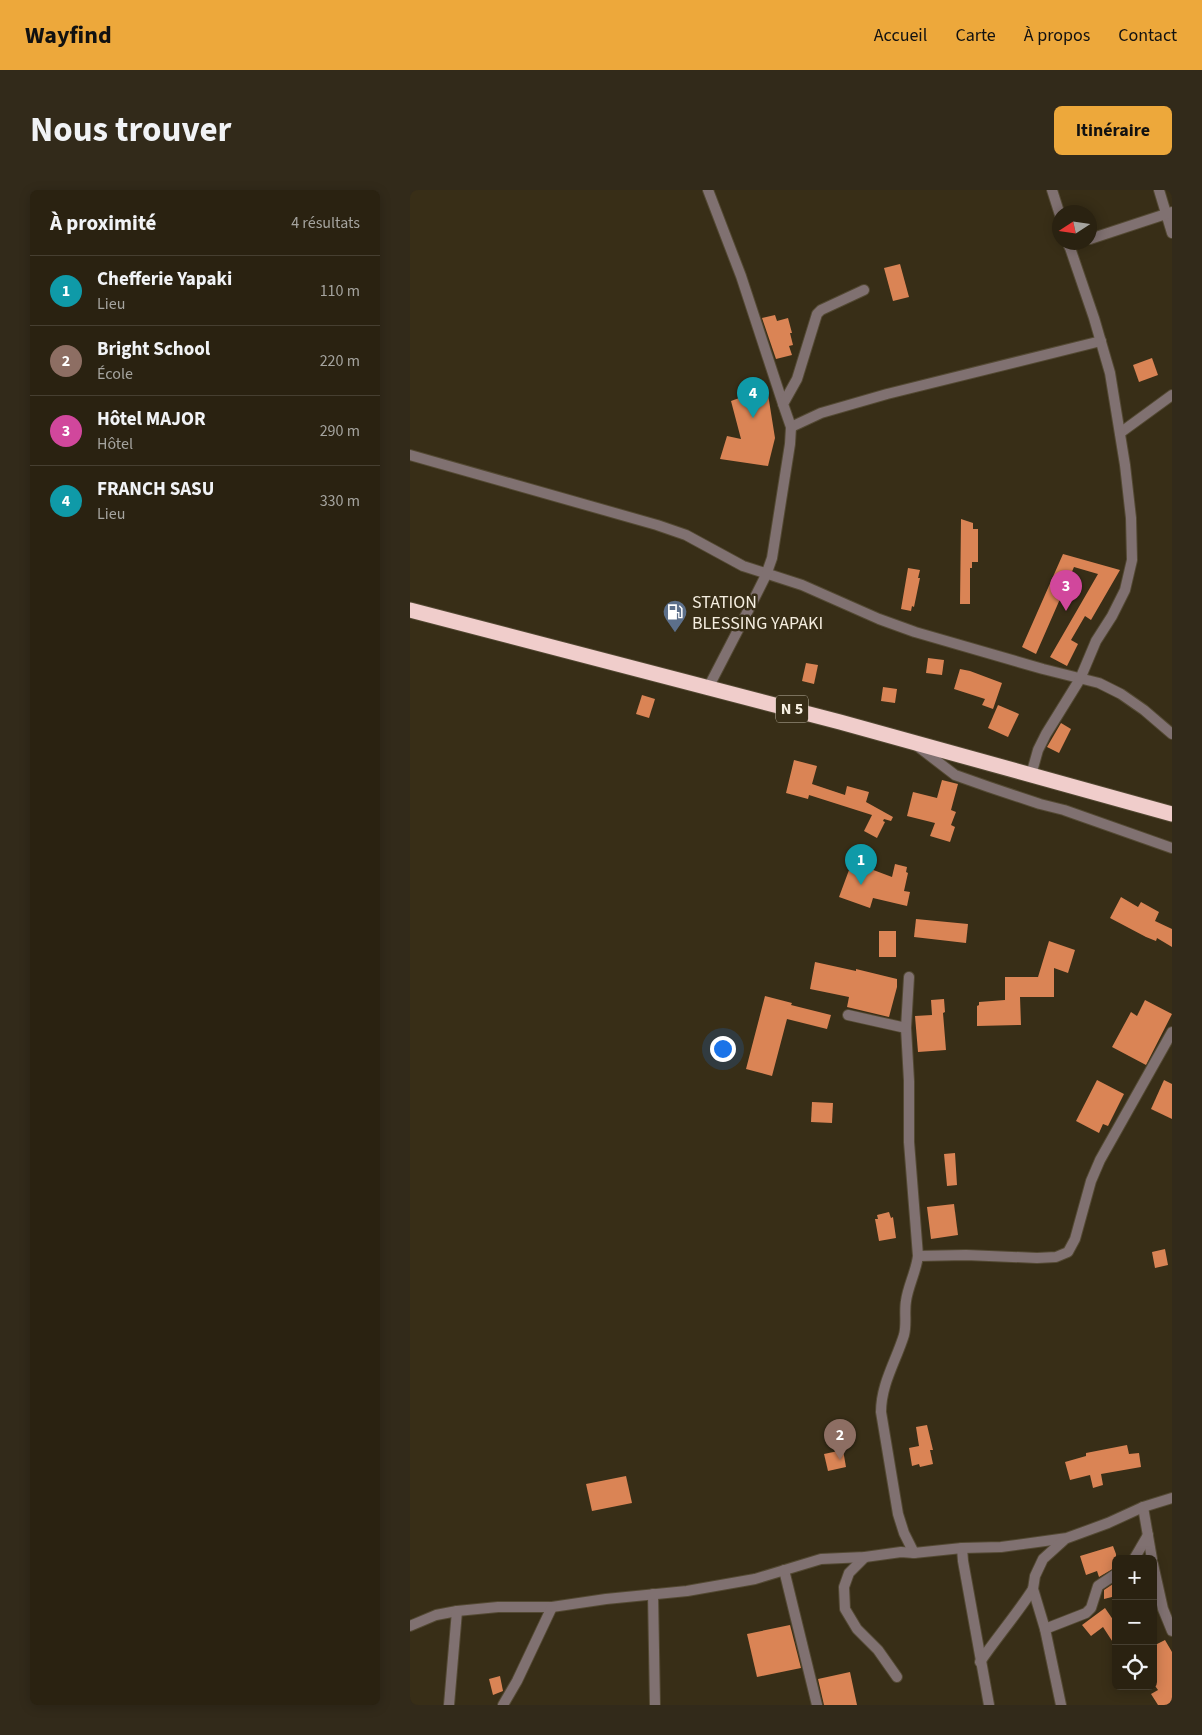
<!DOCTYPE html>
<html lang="fr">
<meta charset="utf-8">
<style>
body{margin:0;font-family:"Source Sans 3",sans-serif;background:#322a1a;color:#f1f3f6}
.controls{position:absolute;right:15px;bottom:15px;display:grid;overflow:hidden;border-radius:8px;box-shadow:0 2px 12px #0003}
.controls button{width:45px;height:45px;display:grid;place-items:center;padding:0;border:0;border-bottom:1px solid #463f31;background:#2a2211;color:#f1f3f6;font:25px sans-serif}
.compass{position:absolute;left:642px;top:15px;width:45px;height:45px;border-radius:50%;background:#2a2211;box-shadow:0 2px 12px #0003;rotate:258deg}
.you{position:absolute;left:312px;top:858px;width:18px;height:18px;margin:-12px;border:4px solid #fff;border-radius:50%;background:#1a73e8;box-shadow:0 0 0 8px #1a73e833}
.badge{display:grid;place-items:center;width:32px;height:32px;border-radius:50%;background:#eda83b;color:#fff;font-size:16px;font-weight:700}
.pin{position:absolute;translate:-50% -41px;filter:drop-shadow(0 1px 2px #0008)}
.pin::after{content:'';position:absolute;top:26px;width:18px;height:15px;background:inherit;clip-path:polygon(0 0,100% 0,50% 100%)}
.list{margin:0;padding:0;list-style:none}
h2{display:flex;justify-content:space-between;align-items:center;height:65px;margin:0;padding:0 20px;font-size:21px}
h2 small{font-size:16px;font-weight:400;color:#a5a49f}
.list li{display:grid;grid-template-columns:32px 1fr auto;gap:15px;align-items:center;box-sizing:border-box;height:70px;padding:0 20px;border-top:1px solid #463f31}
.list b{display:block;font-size:19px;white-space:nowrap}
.list p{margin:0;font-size:16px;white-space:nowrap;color:#a5a49f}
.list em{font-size:16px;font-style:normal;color:#a5a49f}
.icon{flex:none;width:28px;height:28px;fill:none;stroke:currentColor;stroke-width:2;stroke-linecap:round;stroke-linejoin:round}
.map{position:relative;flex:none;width:762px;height:1515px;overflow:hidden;border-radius:8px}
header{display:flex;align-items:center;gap:30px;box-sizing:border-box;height:70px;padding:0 25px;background:#eda83b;color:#111}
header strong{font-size:24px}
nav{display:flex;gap:28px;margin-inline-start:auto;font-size:18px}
.intro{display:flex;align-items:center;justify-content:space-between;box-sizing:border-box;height:120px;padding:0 30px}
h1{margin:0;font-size:35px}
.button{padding:12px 22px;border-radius:8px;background:#eda83b;color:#111;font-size:18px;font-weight:700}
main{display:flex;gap:30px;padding:0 30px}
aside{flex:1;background:#2a2211;border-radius:8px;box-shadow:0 2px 12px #0003}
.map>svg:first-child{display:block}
</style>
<header>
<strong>Wayfind</strong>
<nav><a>Accueil</a><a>Carte</a><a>À propos</a><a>Contact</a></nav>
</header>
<div class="intro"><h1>Nous trouver</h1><a class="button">Itinéraire</a></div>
<main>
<aside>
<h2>À proximité<small>4 résultats</small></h2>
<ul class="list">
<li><span class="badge" style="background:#0f9aa8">1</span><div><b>Chefferie Yapaki</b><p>Lieu</p></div><em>110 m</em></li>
<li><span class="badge" style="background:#8d6e63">2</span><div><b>Bright School</b><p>École</p></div><em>220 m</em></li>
<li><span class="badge" style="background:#d1479c">3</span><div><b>Hôtel MAJOR</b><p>Hôtel</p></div><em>290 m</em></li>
<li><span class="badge" style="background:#0f9aa8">4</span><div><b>FRANCH SASU</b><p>Lieu</p></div><em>330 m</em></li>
</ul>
</aside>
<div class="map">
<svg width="762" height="1515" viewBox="0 0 762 1515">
<rect width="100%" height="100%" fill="#382e17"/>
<g fill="#da8455">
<polygon points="490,74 499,107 483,111 474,78"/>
<polygon points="365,125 367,131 378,128 382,143 380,143 383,155 379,156 382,165 366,169 352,128"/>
<polygon points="742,168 748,185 729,192 723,175"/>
<polygon points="357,198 365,248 358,276 310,269 317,246 331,249 321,211"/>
<polygon points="551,329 563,333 563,339 568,339 568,372 562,372 562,378 560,378 560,414 550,414"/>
<polygon points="653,364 710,380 681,430 675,426 661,450 668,454 657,476 640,467 688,384 664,377 626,464 612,457"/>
<polygon points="498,378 510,380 508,388 510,388 504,417 502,416 501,421 491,419"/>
<polygon points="518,468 534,470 532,485 516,483"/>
<polygon points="396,473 408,475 404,494 392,491"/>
<polygon points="550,479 560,481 592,493 583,519 572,515 575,509 544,499"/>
<polygon points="473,497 487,499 485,513 471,511"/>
<polygon points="232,505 245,509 239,528 226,524"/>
<polygon points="588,515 609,524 598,547 578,538"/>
<polygon points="651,533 661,539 649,563 637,557"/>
<polygon points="384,570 407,576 402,594 435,605 437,596 459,602 456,612 483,627 481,631 474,629 473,631 475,632 467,648 454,641 462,625 399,605 398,609 376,603"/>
<polygon points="532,590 548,594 541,620 546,622 541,635 545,637 540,652 520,646 525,633 497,626 503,602 527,608"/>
<polygon points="442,672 482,687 485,674 497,677 496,682 498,683 494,701 500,702 497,716 463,708 460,718 429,707"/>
<polygon points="711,707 728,717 731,712 749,722 745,731 762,739 762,757 747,748 746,751 736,747 700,728"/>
<polygon points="506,729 558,734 556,753 504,747"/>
<rect x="469" y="741" width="17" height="26"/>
<polygon points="639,751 665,760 658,783 644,778 644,807 610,807 611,835 567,836 567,816 569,815 569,812 595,810 595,787 628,787"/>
<polygon points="405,772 446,781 446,779 487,789 487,797 479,827 437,817 439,807 400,799"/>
<polygon points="355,806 382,813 381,815 421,825 417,839 377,829 362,886 336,879"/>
<polygon points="534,809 535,822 533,823 536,860 508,862 505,826 522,825 521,810"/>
<polygon points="735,810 762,824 736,875 702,857 721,822 727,826"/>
<polygon points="687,890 714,904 698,936 693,934 689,943 666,931"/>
<polygon points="754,890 762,894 762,929 741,919"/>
<polygon points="402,912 423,913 422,933 401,932"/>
<polygon points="545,963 547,995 537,996 534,964"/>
<polygon points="544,1014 548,1045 521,1049 517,1017"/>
<polygon points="479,1022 481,1028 483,1027 486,1048 469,1051 465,1029 468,1029 467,1025"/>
<polygon points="755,1059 758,1075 745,1078 742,1062"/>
<polygon points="517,1235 523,1260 520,1260 523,1274 510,1277 509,1274 502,1276 499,1258 509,1256 506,1237"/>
<polygon points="717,1255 719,1264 729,1263 731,1277 691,1284 693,1295 683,1298 680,1285 660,1290 655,1272 676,1266 676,1263"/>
<polygon points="433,1260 436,1277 418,1281 414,1264"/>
<polygon points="216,1286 222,1313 182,1321 176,1294"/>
<polygon points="703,1356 706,1364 706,1377 689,1387 687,1381 676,1385 670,1366"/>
<polygon points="706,1392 706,1406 694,1409 694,1400"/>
<polygon points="695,1418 706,1434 706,1457 693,1437 681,1446 672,1435"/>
<polygon points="380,1435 391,1478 347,1487 337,1444"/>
<polygon points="755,1450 762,1462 762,1512 757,1515 748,1515 741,1504 748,1500 743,1493 743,1456"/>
<polygon points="440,1482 447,1515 414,1515 408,1489"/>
<polygon points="90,1486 93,1501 83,1505 79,1489"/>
</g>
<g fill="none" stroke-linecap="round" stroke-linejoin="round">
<defs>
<g id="street">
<polyline points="298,0 331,86 373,214"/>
<polyline points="642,0 650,25"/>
<polyline points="749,0 762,43"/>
<polyline points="680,49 762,22"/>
<polyline points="659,56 670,52"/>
<polyline points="381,237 411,223 477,204 691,151"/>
<polyline points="710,243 762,205"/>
<polyline points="0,265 247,335 276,345 333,376 392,395 469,429 505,442 633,479 689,493 711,504 734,520 762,544"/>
<polyline points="298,498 342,413 356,385 362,368 380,254 381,237 373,214 387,189 407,124 411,120 454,100"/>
<polyline points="506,555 545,585 579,597 630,614 654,620 762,658"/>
<polyline points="621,585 628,560 636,544 670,489 686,451 702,426 715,400 722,370 721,328 715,275 700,183 684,128 658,52"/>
<path d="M 499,787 L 496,838 L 499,891 L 499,952 L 508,1066 C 506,1082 498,1096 496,1111 C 494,1122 497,1134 494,1145 C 486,1171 471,1194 471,1222 L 488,1324 L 494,1343 L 504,1363"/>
<polyline points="438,825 496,838"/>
<polyline points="508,1066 556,1065 627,1068 646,1067 658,1062 665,1049 681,991 690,970 762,842"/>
<polyline points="733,1317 742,1369"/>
<polyline points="552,1358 553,1371 579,1515"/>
<polyline points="455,1367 439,1383 434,1397 435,1419 447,1439 468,1460 487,1487"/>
<polyline points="724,1369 738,1345"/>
<polyline points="743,1374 753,1419 762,1441"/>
<polyline points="374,1380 407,1515"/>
<polyline points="243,1404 245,1515"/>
<polyline points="0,1436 26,1425 47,1421 88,1417 142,1417 196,1409 277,1401 345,1389 411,1369 455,1367 491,1362 504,1363 552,1358 591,1357 657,1348 698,1333 733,1317 762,1308"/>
<polyline points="635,1439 676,1423 681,1418 688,1396 706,1384"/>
<path d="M 570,1472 C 587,1447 607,1424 623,1399"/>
<polyline points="39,1515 47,1421"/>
<polyline points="93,1515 107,1491 142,1417"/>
<polyline points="651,1515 635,1439 623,1399 625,1386 633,1369 654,1350"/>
</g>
<polyline id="highway" points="0,420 430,532 762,624"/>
</defs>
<use href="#street" stroke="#534933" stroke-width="12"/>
<use href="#highway" stroke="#534933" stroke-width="17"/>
<use href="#street" stroke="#807171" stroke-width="10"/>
<use href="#highway" stroke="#f0cdcb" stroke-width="15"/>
</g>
<defs>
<symbol id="fuel-pin" viewBox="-11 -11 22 30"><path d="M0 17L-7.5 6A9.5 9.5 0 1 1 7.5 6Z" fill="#5c6f8a" stroke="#382e17"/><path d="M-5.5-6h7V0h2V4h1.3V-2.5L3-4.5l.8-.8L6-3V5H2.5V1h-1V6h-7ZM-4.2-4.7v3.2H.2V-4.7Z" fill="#fff"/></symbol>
</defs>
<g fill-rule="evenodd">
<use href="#fuel-pin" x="251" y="408" width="28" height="38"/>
</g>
<g text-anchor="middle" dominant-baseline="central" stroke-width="5" stroke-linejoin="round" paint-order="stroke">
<rect fill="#382e17" stroke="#bdb5a4" stroke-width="1" x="366" y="505.5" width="32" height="27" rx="4"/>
<g font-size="16" font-weight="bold" fill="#f6efe1">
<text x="382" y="519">N 5</text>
</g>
<g font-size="18" fill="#f6efe1" stroke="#382e17" text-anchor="start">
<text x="282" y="412">STATION<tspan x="282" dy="21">BLESSING YAPAKI</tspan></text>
</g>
</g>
</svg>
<div class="controls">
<button>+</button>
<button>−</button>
<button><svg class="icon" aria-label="locate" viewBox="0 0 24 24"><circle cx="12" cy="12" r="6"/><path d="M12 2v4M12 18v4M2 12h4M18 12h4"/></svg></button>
</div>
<svg class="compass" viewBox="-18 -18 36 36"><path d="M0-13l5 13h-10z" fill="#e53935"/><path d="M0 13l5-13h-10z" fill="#a5a49f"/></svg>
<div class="you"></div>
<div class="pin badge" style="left:451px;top:695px;background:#0f9aa8">1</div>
<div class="pin badge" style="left:430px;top:1270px;background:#8d6e63">2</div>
<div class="pin badge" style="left:656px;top:421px;background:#d1479c">3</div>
<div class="pin badge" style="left:343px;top:228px;background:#0f9aa8">4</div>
</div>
</main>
